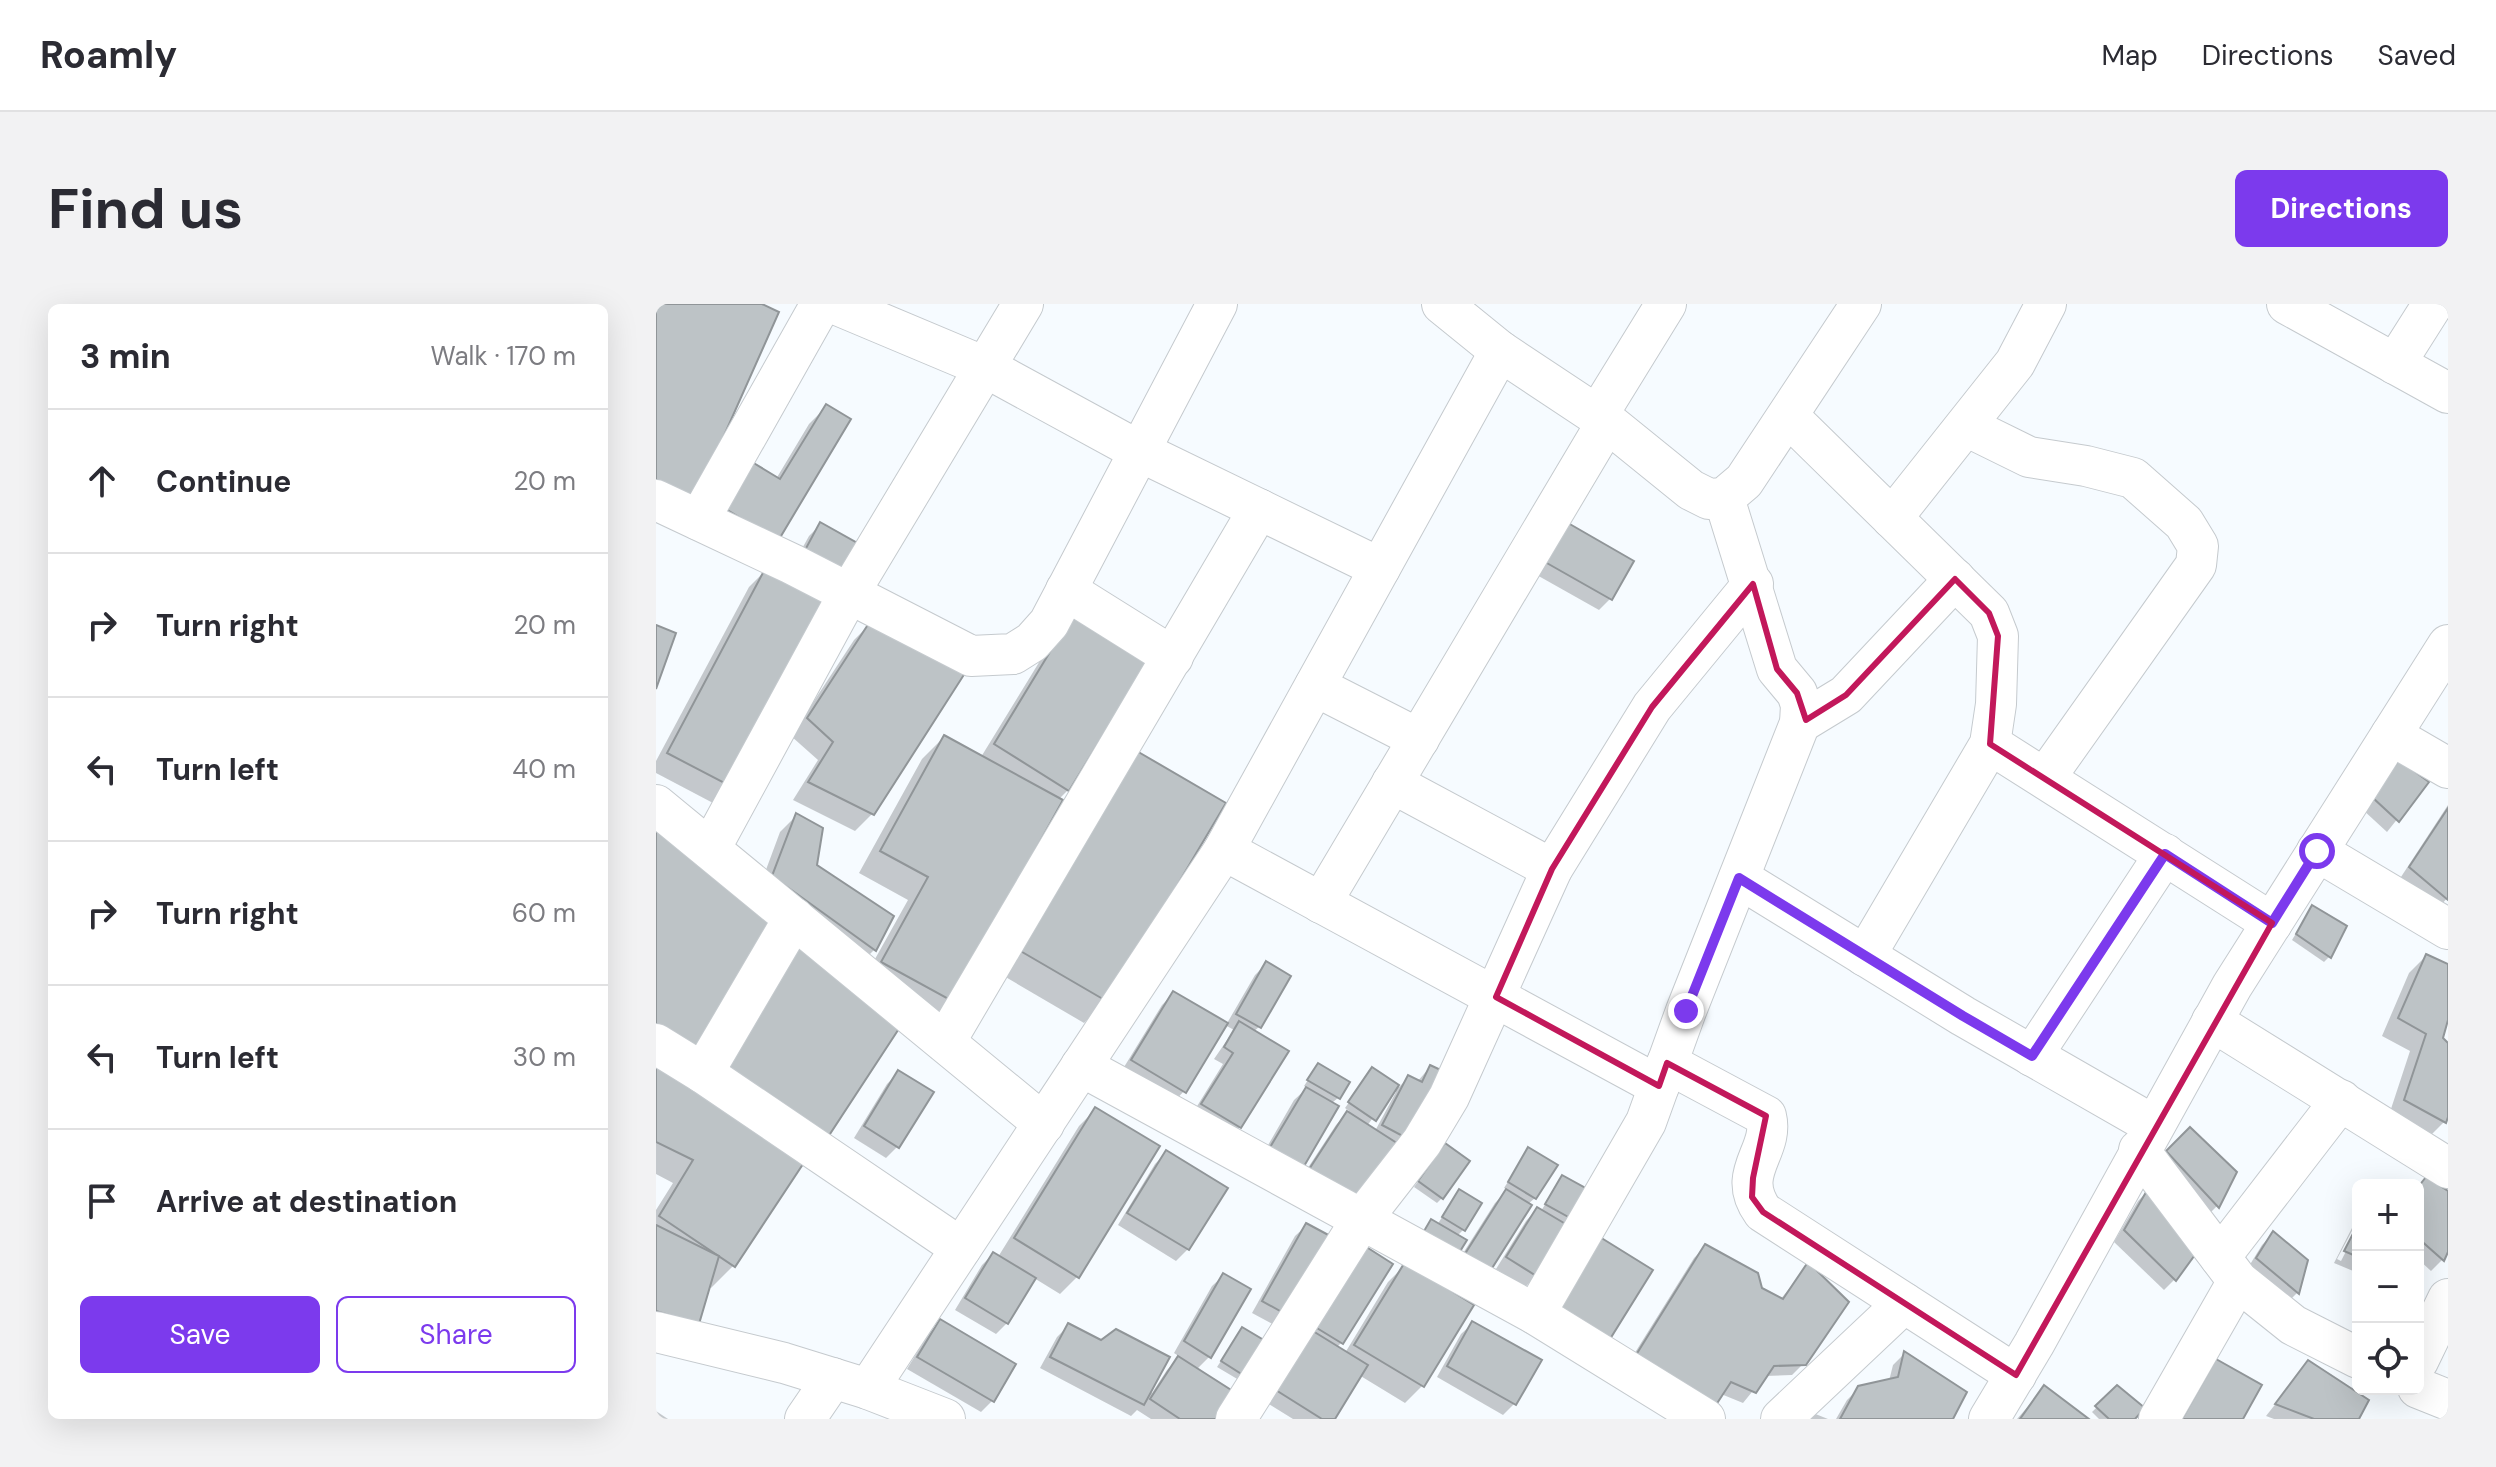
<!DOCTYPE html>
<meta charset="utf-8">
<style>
body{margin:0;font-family:"DM Sans",sans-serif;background:#f2f2f3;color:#2b2b33}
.controls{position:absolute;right:24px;bottom:24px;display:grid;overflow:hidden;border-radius:12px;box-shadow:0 8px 32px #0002}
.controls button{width:72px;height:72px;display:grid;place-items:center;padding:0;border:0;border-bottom:2px solid #e1e1e2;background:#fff;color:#2b2b33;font:40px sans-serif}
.stop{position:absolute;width:24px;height:24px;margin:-18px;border:6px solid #7c3aed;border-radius:50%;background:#fff}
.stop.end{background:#7c3aed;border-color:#fff;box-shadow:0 2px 8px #0008}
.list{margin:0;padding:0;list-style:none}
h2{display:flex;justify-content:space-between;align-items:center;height:104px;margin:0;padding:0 32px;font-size:34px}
h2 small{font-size:26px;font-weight:400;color:#7c7c81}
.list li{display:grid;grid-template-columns:52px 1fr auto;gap:24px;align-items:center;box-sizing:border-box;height:144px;padding:0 32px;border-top:2px solid #e1e1e2}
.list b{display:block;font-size:30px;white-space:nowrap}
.list em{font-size:26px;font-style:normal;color:#7c7c81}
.actions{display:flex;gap:16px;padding:24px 32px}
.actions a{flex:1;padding:18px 0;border:2px solid #7c3aed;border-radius:12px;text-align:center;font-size:28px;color:#7c3aed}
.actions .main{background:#7c3aed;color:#fff}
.icon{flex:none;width:44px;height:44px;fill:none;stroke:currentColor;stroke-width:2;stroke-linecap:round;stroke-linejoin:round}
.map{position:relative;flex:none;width:1792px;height:1115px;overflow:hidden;border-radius:12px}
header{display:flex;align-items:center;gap:48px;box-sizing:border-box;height:112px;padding:0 40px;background:#fff;border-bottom:2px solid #e1e1e2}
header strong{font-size:38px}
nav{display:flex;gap:44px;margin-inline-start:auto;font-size:28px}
.intro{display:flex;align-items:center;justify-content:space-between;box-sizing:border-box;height:192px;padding:0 48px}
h1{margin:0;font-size:56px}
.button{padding:20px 36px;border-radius:12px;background:#7c3aed;color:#fff;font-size:28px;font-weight:700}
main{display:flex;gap:48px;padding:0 48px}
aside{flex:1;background:#fff;border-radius:12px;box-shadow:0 8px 32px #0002}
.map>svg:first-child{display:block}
</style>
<header>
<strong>Roamly</strong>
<nav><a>Map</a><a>Directions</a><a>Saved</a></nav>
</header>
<div class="intro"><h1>Find us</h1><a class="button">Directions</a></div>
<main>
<aside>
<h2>3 min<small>Walk · 170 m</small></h2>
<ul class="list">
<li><svg class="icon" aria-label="ahead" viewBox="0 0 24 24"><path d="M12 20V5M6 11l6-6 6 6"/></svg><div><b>Continue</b></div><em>20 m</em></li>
<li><svg class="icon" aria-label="right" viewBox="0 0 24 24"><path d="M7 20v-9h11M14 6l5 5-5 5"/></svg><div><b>Turn right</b></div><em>20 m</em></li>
<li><svg class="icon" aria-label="left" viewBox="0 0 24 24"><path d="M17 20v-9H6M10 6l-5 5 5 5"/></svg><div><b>Turn left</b></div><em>40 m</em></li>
<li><svg class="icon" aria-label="right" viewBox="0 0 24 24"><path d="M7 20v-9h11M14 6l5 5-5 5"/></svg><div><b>Turn right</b></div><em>60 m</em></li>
<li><svg class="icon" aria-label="left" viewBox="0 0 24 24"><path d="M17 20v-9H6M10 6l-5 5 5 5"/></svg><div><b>Turn left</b></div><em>30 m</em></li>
<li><svg class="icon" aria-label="arrive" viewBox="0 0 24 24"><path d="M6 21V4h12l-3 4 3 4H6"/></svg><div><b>Arrive at destination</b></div></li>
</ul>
<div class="actions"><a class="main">Save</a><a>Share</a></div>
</aside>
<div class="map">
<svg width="1792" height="1115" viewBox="0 0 1792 1115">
<rect width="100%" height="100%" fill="#f6fbff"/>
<g fill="#0003" fill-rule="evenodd">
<polygon points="170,103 121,235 52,221 79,177 120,175 153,120"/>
<polygon points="164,221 185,268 138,259 153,232"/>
<polygon points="901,233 975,258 954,295 943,306 879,270"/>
<polygon points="110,266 172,298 57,499 0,469 0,457 93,283"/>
<polygon points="215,319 216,510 199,527 137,496 162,456 135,432 198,336"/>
<polygon points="401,329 412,486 402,496 294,696 272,718 205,680 252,596 203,569 266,455 288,433 325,453"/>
<polygon points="1743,458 1770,479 1731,528 1706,505"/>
<polygon points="458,470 450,697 428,719 341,668"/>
<polygon points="1792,501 1792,593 1780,607 1743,576"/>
<polygon points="141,511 159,562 235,613 218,646 201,663 101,590 124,528"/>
<polygon points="0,519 147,856 77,962 55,984 52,982 0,1035 0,906 17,879 0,870"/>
<polygon points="1656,603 1673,653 1668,658 1636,636"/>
<polygon points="1770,652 1792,663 1792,709 1785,735 1792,741 1792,808 1788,818 1771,835 1732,814 1754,747 1726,732 1753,669"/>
<polygon points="610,660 603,723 597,728 584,823 572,834 535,812 567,760 558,755 578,726 569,721 528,787 517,799 465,768 506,701 517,690 570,721 599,671"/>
<polygon points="662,761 692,779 682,794 603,857 638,796 651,784 648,782"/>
<path d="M 774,763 L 752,834 L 640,882 L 680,821 L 693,807 L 689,804 L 716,766 L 743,783 L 753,773 L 761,778 ZM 737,786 L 740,788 L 719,827 L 711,822 Z"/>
<polygon points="242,769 242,842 230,854 198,834 231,780"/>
<polygon points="440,805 421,973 404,990 378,974 351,1019 340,1030 299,1006 326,961 337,950 342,953 423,822"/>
<polygon points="1534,826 1578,868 1561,902 1550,913 1500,860"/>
<polygon points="873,845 879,894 797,965 839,899 852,886 848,884"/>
<polygon points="784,847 786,894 781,899 758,883"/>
<polygon points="510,849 569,885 532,945 520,957 462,921 499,860"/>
<polygon points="906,873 930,887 881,972 869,983 840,965 870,917 881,905 885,907"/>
<polygon points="1762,884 1792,890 1792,943 1786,956 1775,967 1762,955"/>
<polygon points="1493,886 1519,975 1508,986 1458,938 1482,897"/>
<polygon points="803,887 807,926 801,932 761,939 775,917 781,921"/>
<polygon points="1702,918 1702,923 1698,923 1681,955 1685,957 1702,924 1702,969 1678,959 1696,924"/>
<polygon points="651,921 620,1022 596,1009 639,932"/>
<polygon points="1617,930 1641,989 1630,1000 1590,967 1606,941"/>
<polygon points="1050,942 1105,985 1124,996 1152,961 1148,1059 1136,1071 1109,1072 1087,1099 1065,1090 970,1063 1038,954"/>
<polygon points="690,951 685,1039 680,1044 689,1049 732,978 749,961 815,1001 766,1082 749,1099 703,1071 676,1115 637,1115 605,1095"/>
<polygon points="568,971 554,1052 540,1066 565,1115 495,1115 481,1106 475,1112 384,1064 401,1033 412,1022 496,1089 511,1066 524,1053 518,1049 556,982"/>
<polygon points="284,1018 358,1061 336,1097 325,1108 251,1065 273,1029"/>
<polygon points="817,1019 858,1100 847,1111 781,1073 805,1030"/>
<polygon points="586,1025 588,1079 561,1063"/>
<polygon points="1248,1050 1295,1115 1180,1115 1191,1096 1203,1084 1233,1077 1237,1061"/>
<polygon points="1653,1058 1701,1115 1618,1115 1610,1112"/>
<polygon points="1462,1083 1476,1115 1443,1115 1436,1108"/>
<polygon points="1388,1084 1430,1115 1361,1115"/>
<polygon points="0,1107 12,1115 0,1115"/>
<polygon points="1152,1107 1172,1115 1143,1115"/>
</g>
<g fill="#bdc3c6" stroke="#909598" stroke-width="2">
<polygon points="0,0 106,0 123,8 38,199 0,182"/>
<polygon points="170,100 195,115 122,237 68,204 96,158 124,175"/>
<polygon points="164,218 203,240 187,269 148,248"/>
<polygon points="912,219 978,257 956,296 889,258"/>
<polygon points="110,263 175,297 76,483 11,449"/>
<polygon points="417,310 493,356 413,487 338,440"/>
<polygon points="215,316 311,366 218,511 152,478 177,438 151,414"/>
<polygon points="0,321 20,329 0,385"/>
<polygon points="288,431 407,496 296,697 225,658 272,573 224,547"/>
<polygon points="479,446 570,499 452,698 361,645"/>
<polygon points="1743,456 1773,478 1743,518 1716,493"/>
<polygon points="1792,504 1792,596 1753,563"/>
<polygon points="140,509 167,524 161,561 238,612 220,647 116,572"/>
<polygon points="0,517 122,615 44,751 0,723"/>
<polygon points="1656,601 1691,622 1675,654 1640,630"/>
<polygon points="145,634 248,717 170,836 67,764"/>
<polygon points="1770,650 1792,660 1792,716 1787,734 1792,739 1792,813 1790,819 1748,796 1770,730 1742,714"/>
<polygon points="610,657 635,672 605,724 580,710"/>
<polygon points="517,687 572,719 530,789 475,756"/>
<polygon points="583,717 633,747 585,824 545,800 577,749 568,743"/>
<polygon points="0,758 151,854 79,963 3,912 37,856 0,838"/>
<polygon points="662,759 694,778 684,795 651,776"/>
<polygon points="774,761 789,768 754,836 726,821 752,771 766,778"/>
<polygon points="716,763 743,781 720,817 692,798"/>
<polygon points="242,766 278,788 243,844 208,822"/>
<polygon points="650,783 683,802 647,864 613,845"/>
<polygon points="439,803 504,842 423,974 358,934"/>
<polygon points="691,807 747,843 706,906 650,870"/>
<polygon points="1534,823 1581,868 1563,904 1510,847"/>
<polygon points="789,839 814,857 787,895 762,877"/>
<polygon points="872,843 902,861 880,895 852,878"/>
<polygon points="510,846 572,884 533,946 471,909"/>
<polygon points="906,871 933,886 916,915 889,900"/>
<polygon points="1770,873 1792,887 1792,948 1788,957 1762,934 1762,883"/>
<polygon points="1493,883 1541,948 1520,977 1468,926"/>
<polygon points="803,885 826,899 809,927 786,913"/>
<polygon points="850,885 876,901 833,969 807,953"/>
<polygon points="881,903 913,922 882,973 850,953"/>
<polygon points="775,915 811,936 800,954 764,934"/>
<polygon points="650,919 678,934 633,1012 606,997"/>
<polygon points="1702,920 1702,953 1688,947"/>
<polygon points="0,921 63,952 43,1020 0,1007"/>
<polygon points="1617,927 1652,956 1643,990 1600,954"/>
<polygon points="939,930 997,966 954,1035 896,998"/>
<polygon points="701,937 737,960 687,1040 651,1018"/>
<polygon points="1049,940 1102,969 1106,984 1127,995 1152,958 1193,998 1150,1061 1118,1062 1100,1089 1075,1078 1060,1101 980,1051"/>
<polygon points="337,948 380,974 352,1020 309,994"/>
<polygon points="749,958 818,1001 768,1083 698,1041"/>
<polygon points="567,969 595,985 555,1054 528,1037"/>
<polygon points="284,1015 360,1060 338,1098 261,1053"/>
<polygon points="816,1017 886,1056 860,1101 791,1062"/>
<polygon points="412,1019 445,1036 460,1025 514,1053 488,1101 394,1053"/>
<polygon points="586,1023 616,1041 595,1076 565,1057"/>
<polygon points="652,1024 712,1061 679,1115 666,1115 615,1083"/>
<polygon points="1248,1047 1311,1088 1297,1115 1184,1115 1202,1082 1242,1073"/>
<polygon points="522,1052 583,1091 567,1115 524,1115 494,1095"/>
<polygon points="1560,1055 1606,1081 1587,1115 1526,1115"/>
<polygon points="1652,1056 1713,1096 1703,1115 1658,1115 1619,1100"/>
<polygon points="1388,1081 1433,1115 1364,1115"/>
<polygon points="1461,1081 1489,1104 1479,1115 1453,1115 1439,1102"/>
</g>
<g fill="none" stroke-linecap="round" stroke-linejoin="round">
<defs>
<g id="street">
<polyline points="179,0 329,63 483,147 724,264"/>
<polyline points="786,0 844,47 951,118 1035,186 1053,195 1068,194 1088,177 1205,0"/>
<polyline points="1631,0 1792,89"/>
<polyline points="1739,60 1777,0"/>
<polyline points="941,112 1010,0"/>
<polyline points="1132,112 1333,309 1342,332 1340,400 1334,440 1209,652"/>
<polyline points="1310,122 1373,153 1430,162 1477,174 1528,219 1542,242 1540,261 1389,474"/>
<polyline points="0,196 136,260 315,352 357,350 376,338 393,319 561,0"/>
<polyline points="1236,214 1359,59 1390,0"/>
<polyline points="43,216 165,0"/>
<polyline points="410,286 517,353"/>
<polyline points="659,382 763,435"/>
<polyline points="1144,419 1190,391 1299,275"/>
<polyline points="1735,431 1792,464"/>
<polyline points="1334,440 1616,619"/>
<polyline points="736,479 896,565"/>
<polyline points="0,501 388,820"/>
<polyline points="54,545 192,291 367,0"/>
<polyline points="568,546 1003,782"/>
<polyline points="1661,547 1792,625"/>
<polyline points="1083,574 1307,712 1497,821"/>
<polyline points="665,599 951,118"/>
<polyline points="1556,717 1792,864"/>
<polyline points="289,738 603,205"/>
<polyline points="0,740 47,769 305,944"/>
<polyline points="1376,752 1509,550"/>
<path d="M 1011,759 L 1110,812 C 1119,848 1078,868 1107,908 L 1360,1071"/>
<polyline points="425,762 879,1010 1049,1115"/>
<polyline points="47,769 138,614"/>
<polyline points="1483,846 1582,977 1637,1021 1702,1054"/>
<polyline points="1564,953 1685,796"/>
<polyline points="879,1010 990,818 1030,707 1144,419 1145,401 1141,389 1121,365 1068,194"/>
<polyline points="0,1028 128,1059 212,1085 289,1115"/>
<polyline points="1762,1057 1792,995"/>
<polyline points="1762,1084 1792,1096"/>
<polyline points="212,1085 568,546 844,47"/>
<polyline points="149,1115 177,1074"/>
<polyline points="580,1115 706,915 766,838 793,793 896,565 996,403 1097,280"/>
<polyline points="1125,1115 1248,999"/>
<polyline points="1333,1115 1378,1040 1576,682 1792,341"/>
<polyline points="1503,1115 1582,977"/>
</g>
</defs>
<use href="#street" stroke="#c5cace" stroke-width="42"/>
<use href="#street" stroke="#fff" stroke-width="40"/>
</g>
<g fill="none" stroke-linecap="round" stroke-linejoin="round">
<polyline stroke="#7c3aed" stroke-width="10" points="1030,707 1083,574 1307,712 1376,752 1509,550 1616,619 1661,547"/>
</g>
<path fill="none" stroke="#c2185b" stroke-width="6" stroke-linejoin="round" d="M 1299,275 L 1333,309 L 1342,332 L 1334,440 L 1616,619 L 1360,1071 L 1107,908 L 1096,893 L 1097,874 L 1110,812 L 1011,759 L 1003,782 L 840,693 L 896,565 L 996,403 L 1097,280 L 1121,365 L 1141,389 L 1150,416 L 1190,391 Z"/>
</svg>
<div class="controls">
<button>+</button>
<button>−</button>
<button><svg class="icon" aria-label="locate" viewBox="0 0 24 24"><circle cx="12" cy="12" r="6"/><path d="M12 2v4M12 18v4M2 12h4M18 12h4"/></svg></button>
</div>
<div class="stop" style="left:1661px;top:547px"></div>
<div class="stop end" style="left:1030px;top:707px"></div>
</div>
</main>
